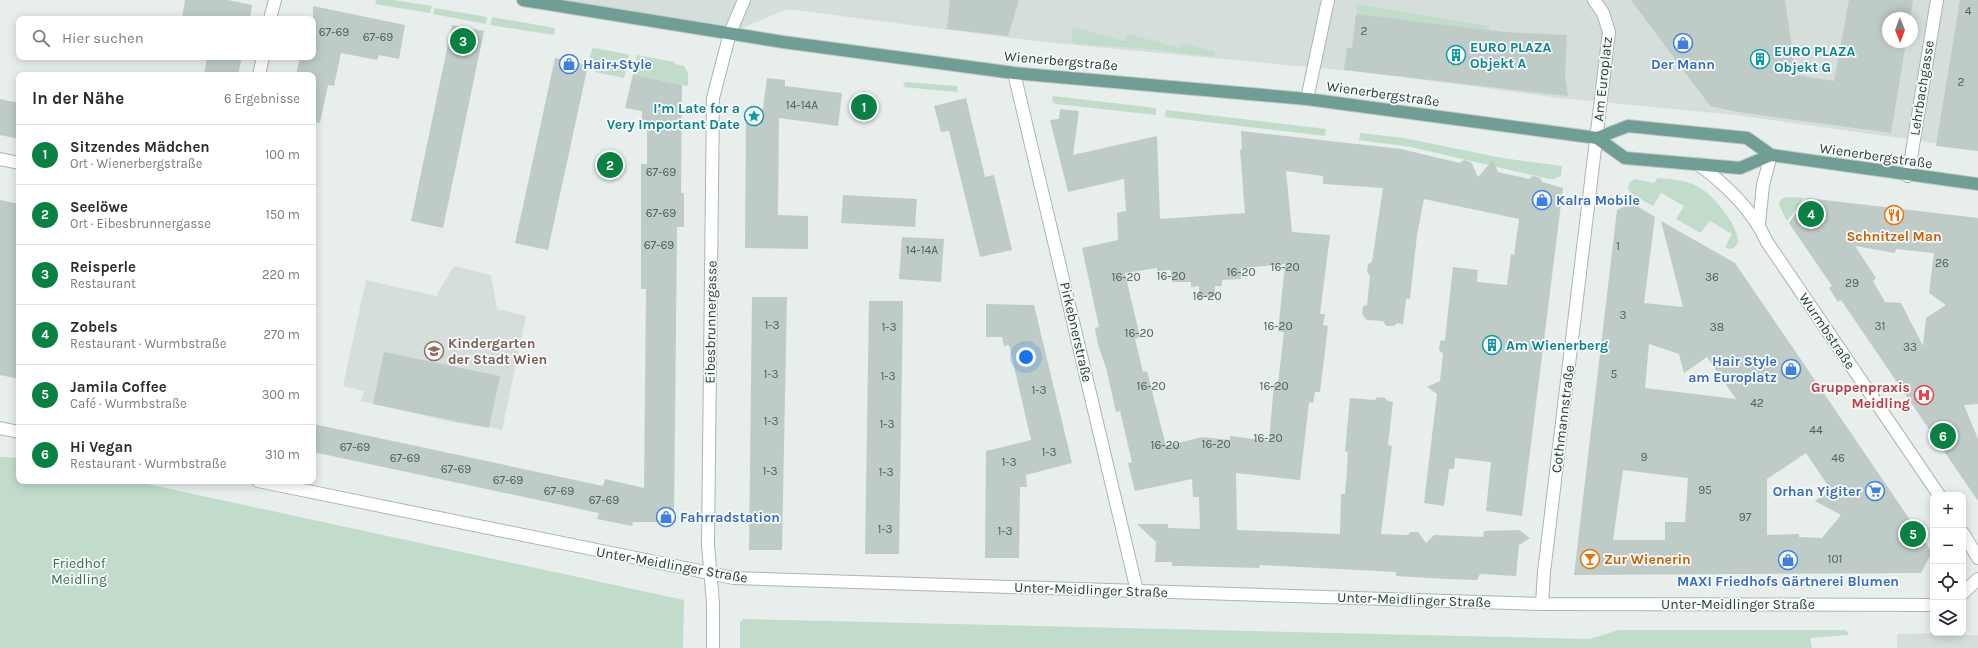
<!DOCTYPE html>
<html lang="de">
<meta charset="utf-8">
<style>
body{margin:0;font-family:Karla,sans-serif;background:#f7f7f7;color:#2b2b33}
.controls{position:absolute;right:12px;bottom:12px;display:grid;overflow:hidden;border-radius:8px;box-shadow:0 2px 10px #0003}
.controls button{width:36px;height:36px;display:grid;place-items:center;padding:0;border:0;border-bottom:1px solid #e1e1e2;background:#fff;color:#2b2b33;font:20px sans-serif}
.compass{position:absolute;left:1882px;top:12px;width:36px;height:36px;border-radius:50%;background:#fff;box-shadow:0 2px 10px #0003;rotate:179deg}
.you{position:absolute;left:1026px;top:357px;width:14px;height:14px;margin:-10px;border:3px solid #fff;border-radius:50%;background:#1a73e8;box-shadow:0 0 0 6px #1a73e833}
.badge{display:grid;place-items:center;width:26px;height:26px;border-radius:50%;background:#0b8043;color:#fff;font-size:13px;font-weight:700}
.pin{position:absolute;translate:-50% -50%;border:2px solid #fff;box-shadow:0 1px 4px #0006}
.list{margin:0;padding:0;list-style:none}
h2{display:flex;justify-content:space-between;align-items:center;height:52px;margin:0;padding:0 16px;font-size:17px}
h2 small{font-size:13px;font-weight:400;color:#7c7c81}
.list li{display:grid;grid-template-columns:26px 1fr auto;gap:12px;align-items:center;box-sizing:border-box;height:60px;padding:0 16px;border-top:1px solid #e1e1e2}
.list b{display:block;font-size:15px;white-space:nowrap}
.list p{margin:0;font-size:13px;white-space:nowrap;color:#7c7c81}
.list em{font-size:13px;font-style:normal;color:#7c7c81}
.icon{flex:none;width:22px;height:22px;fill:none;stroke:currentColor;stroke-width:2;stroke-linecap:round;stroke-linejoin:round}
.map{position:relative;flex:none;width:1978px;height:648px;overflow:hidden}
.search{position:absolute;background:#fff;box-shadow:0 2px 10px #0003;left:16px;top:16px;width:300px;height:44px;display:flex;align-items:center;gap:10px;box-sizing:border-box;padding:0 14px;border-radius:8px;color:#7c7c81;font-size:15px}
.panel{position:absolute;background:#fff;box-shadow:0 2px 10px #0003;left:16px;top:72px;width:300px;height:412px;border-radius:8px}
.map>svg:first-child{display:block}
</style>
<div class="map">
<svg width="1978" height="648" viewBox="0 0 1978 648">
<rect width="100%" height="100%" fill="#e7eeeb"/>
<g fill="#d5deda" fill-rule="evenodd">
<path d="M 534,0 L 1978,0 L 1978,149 L 1736,115 L 1559,98 L 1372,73 L 1043,42 L 787,9 L 730,33 ZM 1888,18 L 1912,18 L 1912,42 L 1888,42 Z"/>
<polygon points="454,266 491,275 497,309 526,316 502,430 490,427 489,428 452,422 361,401 364,391 343,386 366,280 436,296"/>
<polygon points="1940,633 1940,636 1978,635 1978,648 1897,648 1897,634"/>
</g>
<g fill="#c2dccb">
<polygon points="376,0 393,0 432,6 430,13 375,4"/>
<polygon points="1357,4 1489,26 1489,30 1357,14"/>
<polygon points="435,8 487,17 486,24 433,14"/>
<polygon points="492,17 555,28 554,35 490,25"/>
<polygon points="1073,27 1125,41 1128,34 1179,48 1182,43 1215,52 1214,57 1139,48 1074,44 1071,40"/>
<polygon points="594,48 627,54 629,56 624,78 595,72 589,60 592,49"/>
<polygon points="637,55 674,62 675,64 684,66 688,73 688,86 633,74"/>
<polygon points="905,82 957,86 958,92 903,87"/>
<polygon points="1053,96 1156,108 1156,115 1056,104 1052,101"/>
<polygon points="1166,110 1326,129 1325,136 1165,117"/>
<polygon points="1360,133 1404,138 1502,158 1562,166 1561,176 1554,179 1549,179 1411,147 1359,140"/>
<path d="M 1658,178 C 1670,179 1683,180 1695,185 C 1710,191 1737,223 1738,240 C 1738,243 1736,246 1734,248 L 1730,249 L 1725,247 L 1732,234 L 1710,221 L 1700,233 L 1676,219 L 1684,206 L 1661,193 L 1653,206 L 1633,195 L 1628,189 L 1629,183 L 1634,179 L 1654,183 Z"/>
<polygon points="1786,197 1804,198 1787,221 1779,205 1780,200"/>
<polygon points="0,457 19,458 19,481 133,481 684,600 683,648 0,648"/>
<polygon points="743,619 1589,639 1619,630 1844,630 1848,632 1848,635 1810,638 1812,648 740,648 740,623"/>
</g>
<g fill="#bfcbc7" fill-rule="evenodd">
<polygon points="185,0 228,0 252,5 250,19 191,19 182,18"/>
<polygon points="950,0 1019,0 1008,36 947,29"/>
<polygon points="1631,0 1785,0 1796,75 1834,81 1849,0 1913,0 1910,18 1888,18 1888,42 1906,42 1891,133 1738,112 1710,106"/>
<polygon points="1960,0 1978,0 1978,151 1936,146"/>
<polygon points="313,6 405,25 399,59 379,55 377,60 341,53 334,86 328,85 320,123 313,122 313,75 296,75 300,57 313,57"/>
<polygon points="1356,14 1505,32 1567,35 1565,75 1568,96 1344,70 1347,48 1352,48"/>
<polygon points="452,25 484,31 443,228 411,221"/>
<polygon points="207,57 242,57 238,75 204,75"/>
<polygon points="555,58 588,65 548,250 515,243"/>
<polygon points="633,74 682,85 681,193 684,193 684,227 677,227 674,522 633,522 632,526 597,519 599,513 313,452 313,424 603,486 605,479 644,488 646,289 641,289 641,164 647,164 647,123 642,122 642,111 625,108"/>
<polygon points="767,78 785,80 785,86 842,93 838,126 779,118 778,215 808,216 808,249 745,248 746,115 762,116"/>
<polygon points="966,98 985,177 994,175 1012,250 980,257 949,131 941,132 934,106"/>
<polygon points="0,99 19,103 19,139 0,135"/>
<path d="M 1060,109 L 1079,111 L 1073,155 L 1157,136 L 1160,219 L 1245,213 L 1240,150 L 1242,149 L 1241,131 L 1401,149 L 1460,163 L 1464,160 L 1471,162 L 1478,177 L 1493,160 L 1498,172 L 1529,179 L 1533,176 L 1540,178 L 1542,182 L 1563,188 L 1522,516 L 1486,511 L 1491,462 L 1455,458 L 1454,469 L 1449,469 L 1444,506 L 1424,503 L 1437,394 L 1427,387 L 1440,381 L 1443,354 L 1439,350 L 1440,341 L 1445,340 L 1453,267 L 1478,270 L 1477,282 L 1507,285 L 1511,254 L 1514,255 L 1519,219 L 1424,199 L 1417,235 L 1410,299 L 1406,299 L 1403,324 L 1397,323 L 1394,326 L 1386,326 L 1383,321 L 1367,320 L 1362,314 L 1363,306 L 1367,305 L 1370,276 L 1367,272 L 1368,264 L 1372,262 L 1383,188 L 1323,184 L 1323,176 L 1286,171 L 1292,232 L 1330,235 L 1320,314 L 1325,314 L 1323,325 L 1328,326 L 1320,392 L 1315,392 L 1313,403 L 1309,402 L 1300,480 L 1236,473 L 1237,530 L 1340,534 L 1341,494 L 1345,494 L 1347,470 L 1348,452 L 1345,451 L 1350,398 L 1375,400 L 1377,397 L 1385,398 L 1387,401 L 1393,402 L 1388,445 L 1392,446 L 1381,534 L 1408,535 L 1410,532 L 1418,532 L 1426,543 L 1434,535 L 1483,537 L 1484,531 L 1519,530 L 1530,538 L 1519,545 L 1516,576 L 1480,574 L 1477,580 L 1447,579 L 1396,576 L 1396,572 L 1260,565 L 1259,568 L 1182,566 L 1172,566 L 1172,562 L 1155,562 L 1156,542 L 1137,524 L 1168,524 L 1168,528 L 1200,529 L 1199,497 L 1193,497 L 1192,479 L 1135,491 L 1128,463 L 1132,462 L 1120,411 L 1116,412 L 1106,368 L 1098,345 L 1095,328 L 1099,327 L 1082,248 L 1118,240 L 1117,213 L 1126,211 L 1124,179 L 1068,192 L 1050,120 L 1059,119 ZM 1285,264 L 1278,331 L 1284,332 L 1278,384 L 1274,383 L 1269,441 L 1230,436 L 1230,440 L 1202,437 L 1166,446 L 1147,371 L 1143,372 L 1135,339 L 1140,337 L 1125,273 L 1157,268 L 1157,271 L 1171,270 L 1172,282 L 1191,282 L 1191,287 L 1199,286 L 1199,297 L 1215,296 L 1215,286 L 1222,286 L 1222,280 L 1241,279 L 1241,268 Z"/>
<polygon points="843,195 917,199 915,227 841,223"/>
<path d="M 1807,198 L 1978,218 L 1978,404 L 1964,405 L 1978,439 L 1978,501 L 1841,300 L 1838,302 L 1829,288 L 1832,286 L 1789,223 ZM 1855,246 L 1895,253 L 1896,249 L 1934,253 L 1929,293 L 1946,305 L 1926,318 L 1923,346 L 1901,303 L 1885,302 L 1873,281 L 1876,278 Z"/>
<polygon points="0,200 19,204 19,379 0,375"/>
<path d="M 1632,203 L 1655,217 L 1644,303 L 1683,307 L 1661,221 L 1735,263 L 1932,552 L 1921,573 L 1574,575 L 1617,210 ZM 1649,344 L 1679,354 L 1684,373 L 1707,357 L 1736,399 L 1645,388 ZM 1806,453 L 1831,490 L 1815,501 L 1841,515 L 1822,538 L 1799,537 L 1799,534 L 1767,535 L 1767,479 ZM 1623,470 L 1688,478 L 1685,522 L 1665,522 L 1665,540 L 1613,540 Z"/>
<polygon points="902,237 944,239 941,282 899,279"/>
<polygon points="752,297 787,297 782,550 749,550"/>
<polygon points="869,301 903,301 899,554 865,554"/>
<polygon points="986,304 1034,305 1072,463 1026,475 1027,487 1020,487 1019,558 985,558 986,451 1031,440 1009,345 1004,346 1002,337 986,337"/>
<polygon points="384,352 500,376 489,428 373,404"/>
</g>
<g fill="none" stroke-linecap="round" stroke-linejoin="round">
<defs>
<g id="minor">
<polyline points="270,19 275,0"/>
<polyline points="1014,73 1137,591"/>
<polyline points="259,75 263,57"/>
<polyline points="1307,99 1328,0"/>
<polyline points="0,159 19,163"/>
<path d="M 1698,164 C 1727,186 1752,209 1767,242 L 1939,495"/>
<polyline points="1908,176 1937,0"/>
<polyline points="1759,224 1763,185 1771,155"/>
<polyline points="0,428 19,432"/>
<polyline points="258,481 734,578 1542,604 1933,605"/>
<polyline points="1963,533 1978,558"/>
<polyline points="1963,593 1978,579"/>
<polyline points="1542,604 1544,572 1609,32 1603,13 1594,0"/>
<polyline points="713,648 713,603 708,545 713,98 730,33 744,0"/>
</g>
<g id="major">
<polyline points="523,0 783,42 1014,73 1307,99 1597,138 1625,158 1740,168 1771,155"/>
<polyline points="1597,138 1628,126 1747,138 1771,155 1978,184"/>
</g>
</defs>
<use href="#minor" stroke="#aab6b2" stroke-width="14"/>
<use href="#major" stroke="#c3c9c8" stroke-width="14"/>
<use href="#minor" stroke="#fff" stroke-width="12"/>
<use href="#major" stroke="#709e95" stroke-width="12"/>
</g>
<defs>
<symbol id="shop-ring" viewBox="-11 -11 22 22"><circle r="9.5" fill="#f7faf9" stroke="#3f7fe0" stroke-width="1.5"/><path d="M-5-2.5h2.3a2.7 3.5 0 0 1 5.4 0H5L5.5 6h-11ZM-1.5-2.5h3a1.5 2.3 0 0 0-3 0Z" fill="#3f7fe0"/></symbol>
<symbol id="building-ring" viewBox="-11 -11 22 22"><circle r="9.5" fill="#f7faf9" stroke="#0f9aa8" stroke-width="1.5"/><path d="M-4-6H4V6H1V3H-1V6H-4ZM-2.5-4.3h1.7v1.8h-1.7ZM.8-4.3h1.7v1.8H.8ZM-2.5-1h1.7V.8h-1.7ZM.8-1h1.7V.8H.8Z" fill="#0f9aa8"/></symbol>
<symbol id="sight-ring" viewBox="-11 -11 22 22"><circle r="9.5" fill="#f7faf9" stroke="#0f9aa8" stroke-width="1.5"/><path d="M0-6L1.8-2.2L6-1.7L2.9 1.2L3.7 5.4L0 3.3L-3.7 5.4L-2.9 1.2L-6-1.7L-1.8-2.2Z" fill="#0f9aa8"/></symbol>
<symbol id="restaurant-ring" viewBox="-11 -11 22 22"><circle r="9.5" fill="#f7faf9" stroke="#e8710a" stroke-width="1.5"/><path d="M-5-6h1v4h1v-4h1v4h1v-4h1v5L-1.5 .5V6h-2V.5L-5-1ZM5-6V6H3V1.5H1.5Q1.5-4 5-6Z" fill="#e8710a"/></symbol>
<symbol id="school-ring" viewBox="-11 -11 22 22"><circle r="9.5" fill="#f7faf9" stroke="#8d6e63" stroke-width="1.5"/><path d="M0-5L7-2L0 1L-7-2ZM-4 1L0 2.5L4 1V4Q0 6-4 4Z" fill="#8d6e63"/></symbol>
<symbol id="hospital-ring" viewBox="-11 -11 22 22"><circle r="9.5" fill="#f7faf9" stroke="#e0444e" stroke-width="1.5"/><path d="M-5-5h3v3.5h4V-5h3V5h-3V1.5h-4V5h-3Z" fill="#e0444e"/></symbol>
<symbol id="supermarket-ring" viewBox="-11 -11 22 22"><circle r="9.5" fill="#f7faf9" stroke="#3f7fe0" stroke-width="1.5"/><path d="M-6-5.5h2.5l.6 2H6L4.5 2H-2.5L-4.4-4H-6ZM-1.5 3.2a1.3 1.3 0 1 0 .1 0ZM3 3.2a1.3 1.3 0 1 0 .1 0Z" fill="#3f7fe0"/></symbol>
<symbol id="bar-ring" viewBox="-11 -11 22 22"><circle r="9.5" fill="#f7faf9" stroke="#e8710a" stroke-width="1.5"/><path d="M-6-5H6L.8 .8V4.5H3.5V6h-7V4.5H-.8V.8Z" fill="#e8710a"/></symbol>
</defs>
<g fill-rule="evenodd">
<use href="#shop-ring" x="1672" y="32" width="22" height="22"/>
<use href="#building-ring" x="1445" y="44" width="22" height="22"/>
<use href="#building-ring" x="1749" y="48" width="22" height="22"/>
<use href="#shop-ring" x="558" y="53" width="22" height="22"/>
<use href="#sight-ring" x="743" y="105" width="22" height="22"/>
<use href="#shop-ring" x="1531" y="189" width="22" height="22"/>
<use href="#restaurant-ring" x="1883" y="204" width="22" height="22"/>
<use href="#building-ring" x="1481" y="334" width="22" height="22"/>
<use href="#school-ring" x="423" y="340" width="22" height="22"/>
<use href="#shop-ring" x="1780" y="358" width="22" height="22"/>
<use href="#hospital-ring" x="1913" y="384" width="22" height="22"/>
<use href="#supermarket-ring" x="1864" y="480" width="22" height="22"/>
<use href="#shop-ring" x="655" y="506" width="22" height="22"/>
<use href="#bar-ring" x="1579" y="548" width="22" height="22"/>
<use href="#shop-ring" x="1777" y="549" width="22" height="22"/>
</g>
<g text-anchor="middle" dominant-baseline="central" stroke-width="3.5" stroke-linejoin="round" paint-order="stroke">
<g font-size="12" fill="#4d625d">
<text x="1968" y="11">4</text>
<text x="1364" y="31">2</text>
<text x="334" y="32">67-69</text>
<text x="378" y="37">67-69</text>
<text x="1961" y="82">2</text>
<text x="802" y="105">14-14A</text>
<text x="661" y="172">67-69</text>
<text x="661" y="213">67-69</text>
<text x="659" y="245">67-69</text>
<text x="1618" y="246">1</text>
<text x="922" y="250">14-14A</text>
<text x="1942" y="263">26</text>
<text x="1285" y="267">16-20</text>
<text x="1241" y="272">16-20</text>
<text x="1171" y="276">16-20</text>
<text x="1126" y="277">16-20</text>
<text x="1712" y="277">36</text>
<text x="1852" y="283">29</text>
<text x="1207" y="296">16-20</text>
<text x="1623" y="315">3</text>
<text x="772" y="325">1-3</text>
<text x="1278" y="326">16-20</text>
<text x="1880" y="326">31</text>
<text x="889" y="327">1-3</text>
<text x="1717" y="327">38</text>
<text x="1139" y="333">16-20</text>
<text x="1910" y="347">33</text>
<text x="771" y="374">1-3</text>
<text x="1614" y="374">5</text>
<text x="888" y="376">1-3</text>
<text x="1151" y="386">16-20</text>
<text x="1274" y="386">16-20</text>
<text x="1039" y="390">1-3</text>
<text x="1757" y="403">42</text>
<text x="771" y="421">1-3</text>
<text x="887" y="424">1-3</text>
<text x="1816" y="430">44</text>
<text x="1268" y="438">16-20</text>
<text x="1216" y="444">16-20</text>
<text x="1165" y="445">16-20</text>
<text x="355" y="447">67-69</text>
<text x="1049" y="452">1-3</text>
<text x="1644" y="457">9</text>
<text x="405" y="458">67-69</text>
<text x="1838" y="458">46</text>
<text x="1009" y="462">1-3</text>
<text x="456" y="469">67-69</text>
<text x="770" y="471">1-3</text>
<text x="886" y="472">1-3</text>
<text x="508" y="480">67-69</text>
<text x="1705" y="490">95</text>
<text x="559" y="491">67-69</text>
<text x="604" y="500">67-69</text>
<text x="1745" y="517">97</text>
<text x="885" y="529">1-3</text>
<text x="1005" y="531">1-3</text>
<text x="1835" y="559">101</text>
</g>
<g font-size="14" font-weight="bold" fill="#0d838f" stroke="#f7faf9" text-anchor="start">
<text x="1470" y="47">EURO PLAZA<tspan x="1470" dy="16">Objekt A</tspan></text>
<text x="1774" y="51">EURO PLAZA<tspan x="1774" dy="16">Objekt G</tspan></text>
<text x="740" y="108" text-anchor="end">I’m Late for a<tspan x="740" dy="16">Very Important Date</tspan></text>
<text x="1506" y="345">Am Wienerberg</text>
</g>
<g font-size="14" fill="#273f3a" stroke="#f7faf9">
<text transform="translate(1061 61) rotate(5)">Wienerbergstraße</text>
<text transform="translate(1603 79) rotate(-84)">Am Europlatz</text>
<text transform="translate(1922 88) rotate(-81)">Lehrbachgasse</text>
<text transform="translate(1383 94) rotate(8)">Wienerbergstraße</text>
<text transform="translate(1876 156) rotate(8)">Wienerbergstraße</text>
<text transform="translate(711 322) rotate(-89)">Eibesbrunnergasse</text>
<text transform="translate(1827 331) rotate(56)">Wurmbstraße</text>
<text transform="translate(1076 332) rotate(77)">Pirkebnerstraße</text>
<text transform="translate(1563 419) rotate(-83)">Cothmannstraße</text>
<text transform="translate(672 565) rotate(10)">Unter-Meidlinger Straße</text>
<text transform="translate(1091 590) rotate(2)">Unter-Meidlinger Straße</text>
<text transform="translate(1414 600) rotate(2)">Unter-Meidlinger Straße</text>
<text x="1738" y="604">Unter-Meidlinger Straße</text>
</g>
<g font-size="14" font-weight="bold" fill="#366cbe" stroke="#f7faf9" text-anchor="start">
<text x="583" y="64">Hair+Style</text>
<text x="1683" y="64" text-anchor="middle">Der Mann</text>
<text x="1556" y="200">Kalra Mobile</text>
<text x="1777" y="361" text-anchor="end">Hair Style<tspan x="1777" dy="16">am Europlatz</tspan></text>
<text x="1861" y="491" text-anchor="end">Orhan Yigiter</text>
<text x="680" y="517">Fahrradstation</text>
<text x="1788" y="581" text-anchor="middle">MAXI Friedhofs Gärtnerei Blumen</text>
</g>
<g font-size="14" font-weight="bold" fill="#c56008" stroke="#f7faf9">
<text x="1894" y="236">Schnitzel Man</text>
<text x="1604" y="559" text-anchor="start">Zur Wienerin</text>
</g>
<g font-size="14" font-weight="bold" fill="#785e54" stroke="#f7faf9" text-anchor="start">
<text x="448" y="343">Kindergarten<tspan x="448" dy="16">der Stadt Wien</tspan></text>
</g>
<g font-size="14" font-weight="bold" fill="#be3a42" stroke="#f7faf9" text-anchor="end">
<text x="1910" y="387">Gruppenpraxis<tspan x="1910" dy="16">Meidling</tspan></text>
</g>
<g font-size="14" fill="#357150" stroke="#f7faf9">
<text x="79" y="563">Friedhof<tspan x="79" dy="16">Meidling</tspan></text>
</g>
</g>
</svg>
<div class="controls">
<button>+</button>
<button>−</button>
<button><svg class="icon" aria-label="locate" viewBox="0 0 24 24"><circle cx="12" cy="12" r="6"/><path d="M12 2v4M12 18v4M2 12h4M18 12h4"/></svg></button>
<button><svg class="icon" aria-label="layers" viewBox="0 0 24 24"><path d="M12 4l9 5-9 5-9-5zM3 14l9 5 9-5"/></svg></button>
</div>
<svg class="compass" viewBox="-18 -18 36 36"><path d="M0-13l5 13h-10z" fill="#e53935"/><path d="M0 13l5-13h-10z" fill="#7c7c81"/></svg>
<div class="you"></div>
<div class="pin badge" style="left:864px;top:107px">1</div>
<div class="pin badge" style="left:610px;top:165px">2</div>
<div class="pin badge" style="left:463px;top:41px">3</div>
<div class="pin badge" style="left:1811px;top:214px">4</div>
<div class="pin badge" style="left:1913px;top:534px">5</div>
<div class="pin badge" style="left:1943px;top:436px">6</div>
<div class="search"><svg class="icon" aria-label="search" viewBox="0 0 24 24"><circle cx="10" cy="10" r="6"/><path d="M15 15l6 6"/></svg>Hier suchen</div>
<section class="panel">
<h2>In der Nähe<small>6 Ergebnisse</small></h2>
<ul class="list">
<li><span class="badge">1</span><div><b>Sitzendes Mädchen</b><p>Ort · Wienerbergstraße</p></div><em>100 m</em></li>
<li><span class="badge">2</span><div><b>Seelöwe</b><p>Ort · Eibesbrunnergasse</p></div><em>150 m</em></li>
<li><span class="badge">3</span><div><b>Reisperle</b><p>Restaurant</p></div><em>220 m</em></li>
<li><span class="badge">4</span><div><b>Zobels</b><p>Restaurant · Wurmbstraße</p></div><em>270 m</em></li>
<li><span class="badge">5</span><div><b>Jamila Coffee</b><p>Café · Wurmbstraße</p></div><em>300 m</em></li>
<li><span class="badge">6</span><div><b>Hi Vegan</b><p>Restaurant · Wurmbstraße</p></div><em>310 m</em></li>
</ul>
</section>
</div>
